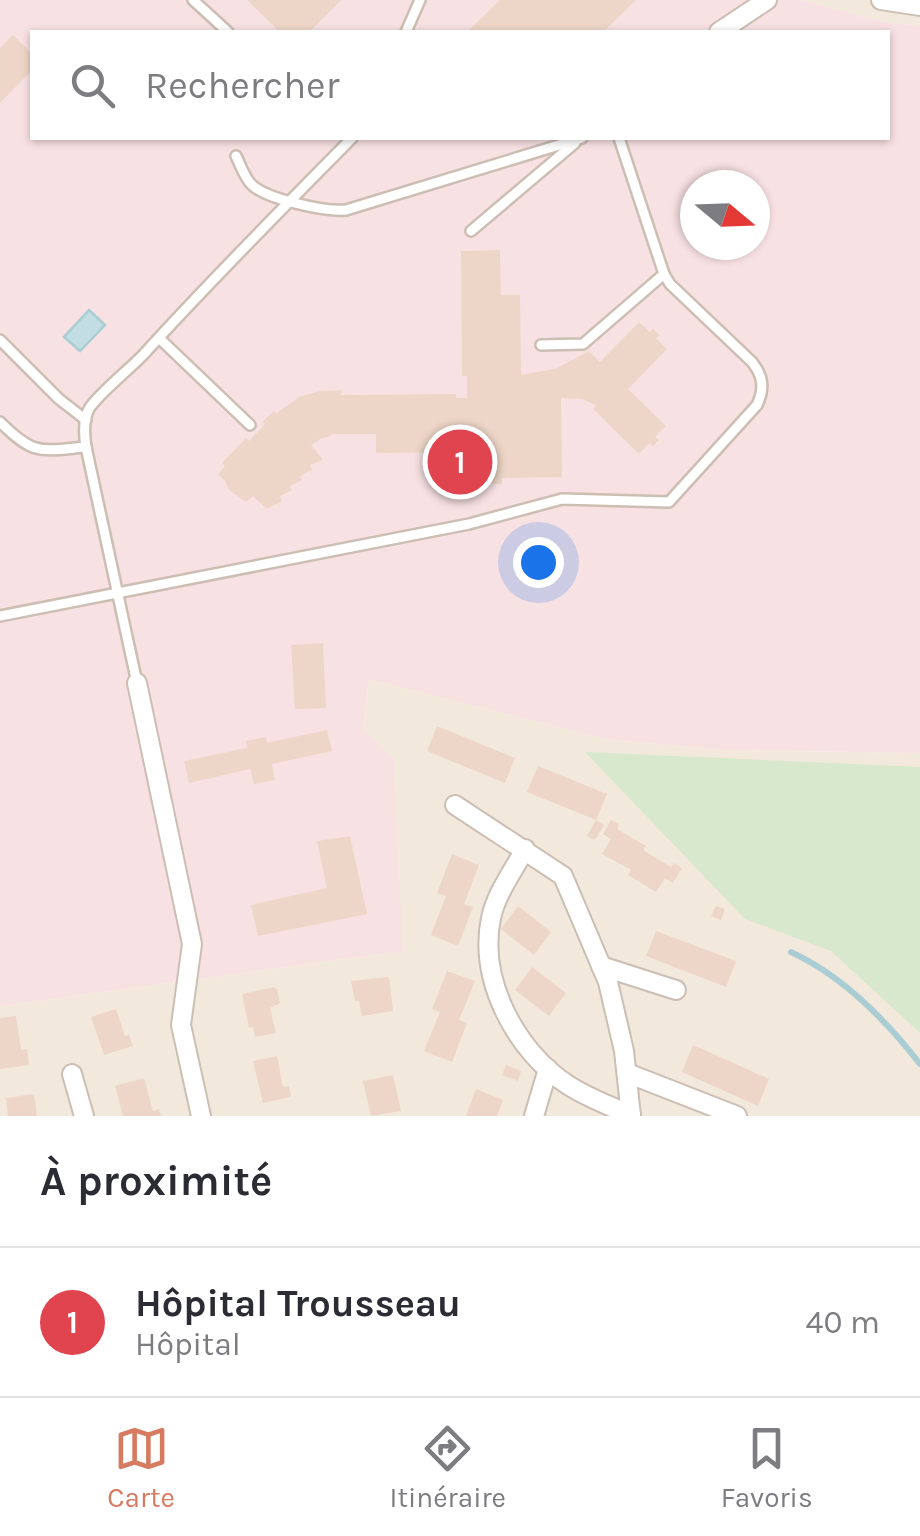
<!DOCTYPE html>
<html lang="fr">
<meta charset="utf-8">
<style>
body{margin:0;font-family:Karla,sans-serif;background:#f2f2f3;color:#2b2b33}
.compass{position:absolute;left:680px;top:170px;width:90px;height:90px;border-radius:50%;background:#fff;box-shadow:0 2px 8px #0004;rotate:109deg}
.you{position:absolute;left:538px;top:562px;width:35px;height:35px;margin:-25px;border:8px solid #fff;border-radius:50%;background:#1a73e8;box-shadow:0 0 0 15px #1a73e833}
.badge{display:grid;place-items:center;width:65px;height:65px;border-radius:50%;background:#d67b60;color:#fff;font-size:32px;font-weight:700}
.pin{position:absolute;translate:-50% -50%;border:5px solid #fff;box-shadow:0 2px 10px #0006}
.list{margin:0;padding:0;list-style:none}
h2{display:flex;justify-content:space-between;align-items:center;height:130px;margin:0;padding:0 40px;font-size:42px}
h2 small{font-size:32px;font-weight:400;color:#7c7c81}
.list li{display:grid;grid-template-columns:65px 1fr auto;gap:30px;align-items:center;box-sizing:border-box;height:150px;padding:0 40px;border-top:2px solid #e1e1e2}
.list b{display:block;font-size:38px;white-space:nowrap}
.list p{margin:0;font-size:32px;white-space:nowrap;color:#7c7c81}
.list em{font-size:32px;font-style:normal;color:#7c7c81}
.icon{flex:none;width:55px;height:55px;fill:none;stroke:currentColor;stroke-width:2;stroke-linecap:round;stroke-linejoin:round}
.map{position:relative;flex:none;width:920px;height:1116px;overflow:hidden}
.search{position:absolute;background:#fff;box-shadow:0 2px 8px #0004;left:30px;right:30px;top:30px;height:110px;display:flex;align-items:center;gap:25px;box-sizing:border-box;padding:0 35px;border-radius:0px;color:#7c7c81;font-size:38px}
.sheet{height:280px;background:#fff}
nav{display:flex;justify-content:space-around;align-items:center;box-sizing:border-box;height:140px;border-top:2px solid #e1e1e2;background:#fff;font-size:28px;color:#7c7c81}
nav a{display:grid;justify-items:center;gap:5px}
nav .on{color:#d67b60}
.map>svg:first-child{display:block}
</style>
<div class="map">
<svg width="920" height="1116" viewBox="0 0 920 1116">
<rect width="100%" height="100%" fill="#fbf5ed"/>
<g fill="#f2e8dc">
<polygon points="801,0 920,0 920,26 884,22"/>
<polygon points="369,679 611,740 727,750 920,753 920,1116 0,1116 0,1006 403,951 364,731"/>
</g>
<path fill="#f8e1e3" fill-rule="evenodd" d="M 0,0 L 801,0 L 884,22 L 920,26 L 920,753 L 727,750 L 611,740 L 369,679 L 364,730 L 393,759 L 403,951 L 0,1006 ZM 32,32 L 888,32 L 888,138 L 32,138 ZM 695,185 L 755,185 L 755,245 L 695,245 Z"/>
<polygon fill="#d7e8cc" points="585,752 920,767 920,1033 831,951 745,919"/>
<polygon fill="#c2dee3" stroke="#aacdd4" stroke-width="2.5" points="89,310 105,325 80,351 64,337"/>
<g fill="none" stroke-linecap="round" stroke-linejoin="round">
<path stroke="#aacdd4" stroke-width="6" d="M 791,952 C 843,976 885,1019 920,1064"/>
</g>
<g fill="#edd6c7">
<polygon points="247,0 341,0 309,32 280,32"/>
<polygon points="500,0 636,0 603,32 467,32"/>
<polygon points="13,35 32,54 32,70 0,103 0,48"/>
<polygon points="500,250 501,295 520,295 521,375 555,369 589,351 600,362 639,322 650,332 653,329 660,335 656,338 667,349 628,389 666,426 655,437 659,440 653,446 649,443 639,454 593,409 596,406 594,404 582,399 561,398 562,477 502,478 502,484 478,484 478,452 376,453 376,434 331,434 331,436 322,438 311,445 323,460 310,465 312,470 300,476 302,480 290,486 292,490 280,496 282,501 267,509 253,496 246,502 229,490 225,481 218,474 225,466 222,463 246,438 249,441 265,424 262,422 274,411 277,413 299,397 320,391 342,390 341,395 456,394 456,398 467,398 467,376 462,376 461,251"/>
<polygon points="323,643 326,708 295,709 291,645"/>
<polygon points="437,726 515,758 505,783 427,751"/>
<polygon points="327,730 332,751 272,764 275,780 254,784 250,769 189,783 184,761 247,748 246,741 266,737 267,743"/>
<polygon points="538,766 607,794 596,820 604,825 595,840 587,836 596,820 527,792"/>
<polygon points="611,820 619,824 617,829 646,846 643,850 671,867 674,863 682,868 673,883 665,878 656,892 628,875 631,870 602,854 611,839 603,834"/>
<polygon points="350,836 367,914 258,936 251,905 327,888 317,841"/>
<polygon points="452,854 479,865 464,904 473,907 458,946 431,935 446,896 437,893"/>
<polygon points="518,906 551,932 534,955 501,929"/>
<polygon points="716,906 725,909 721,920 711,916"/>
<polygon points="656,931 736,961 726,987 646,956"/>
<polygon points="532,967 566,993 549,1016 515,990"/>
<polygon points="447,971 475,981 459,1020 467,1023 452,1062 424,1051 440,1012 432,1009"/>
<polygon points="389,977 393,1011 362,1016 359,1001 355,1001 351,981"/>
<polygon points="274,987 277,989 280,1003 270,1008 276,1033 255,1037 253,1027 249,1028 242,994"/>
<polygon points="116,1009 125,1036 129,1035 133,1046 104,1055 91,1017"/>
<polygon points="16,1016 21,1050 27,1049 29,1065 0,1069 0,1018"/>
<polygon points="693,1045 769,1079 758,1106 682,1072"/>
<polygon points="277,1056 283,1087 289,1086 291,1097 263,1103 253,1061"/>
<polygon points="506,1065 521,1071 518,1081 502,1075"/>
<polygon points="393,1075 401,1111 371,1116 363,1081"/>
<polygon points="144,1078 153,1111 159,1109 161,1116 123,1116 115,1086"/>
<polygon points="476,1089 503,1100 497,1116 466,1116"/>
<polygon points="34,1094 37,1116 8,1116 6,1098"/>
</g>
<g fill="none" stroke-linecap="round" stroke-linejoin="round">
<defs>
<g id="service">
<polyline points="193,0 228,32"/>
<polyline points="406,32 420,0"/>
<path d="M 236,156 C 240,164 245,179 252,185 C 267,199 325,212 346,210 L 582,138"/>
<polyline points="471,231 575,143"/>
<polyline points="159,338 250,425"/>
<polyline points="0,340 59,399 86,420"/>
<polyline points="541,345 583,344 664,274"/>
<path d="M 0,422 C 34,456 40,451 86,447"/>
<path d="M 0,616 L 469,524 L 562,499 L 669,502 L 757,405 C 765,388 763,376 752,362 L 670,284 L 664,274 L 619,138"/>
<path d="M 137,683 L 86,447 C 84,434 83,420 89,409 C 97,395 130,369 144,354 C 211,280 282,209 352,138"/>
</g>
<g id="minor">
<polyline points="881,0 920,6"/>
<polyline points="719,32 767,0"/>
<polyline points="137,683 192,944 181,1025 201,1116"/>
<polyline points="455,805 563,876 608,982 624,1051 631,1116"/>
<path d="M 525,849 C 513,871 496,894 491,918 C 478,981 517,1052 568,1085 C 588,1098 610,1106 631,1115"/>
<polyline points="601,966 676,990"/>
<polyline points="627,1073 737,1116"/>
<polyline points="72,1074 84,1116"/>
<polyline points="534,1116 548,1069"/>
</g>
</defs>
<use href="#service" stroke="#ccbeb3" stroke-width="14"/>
<use href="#minor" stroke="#ccbeb3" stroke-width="22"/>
<use href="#service" stroke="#fff" stroke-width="9"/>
<use href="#minor" stroke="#fff" stroke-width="18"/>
</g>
</svg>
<svg class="compass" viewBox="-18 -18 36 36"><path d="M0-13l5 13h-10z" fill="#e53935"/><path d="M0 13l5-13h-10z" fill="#7c7c81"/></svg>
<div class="you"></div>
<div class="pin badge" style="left:460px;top:462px;background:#e0444e">1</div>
<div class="search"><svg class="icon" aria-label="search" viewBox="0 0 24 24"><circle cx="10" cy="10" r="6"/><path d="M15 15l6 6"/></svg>Rechercher</div>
</div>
<section class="sheet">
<h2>À proximité<small></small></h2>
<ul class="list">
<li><span class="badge" style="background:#e0444e">1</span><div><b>Hôpital Trousseau</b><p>Hôpital</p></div><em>40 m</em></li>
</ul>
</section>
<nav>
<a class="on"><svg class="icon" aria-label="map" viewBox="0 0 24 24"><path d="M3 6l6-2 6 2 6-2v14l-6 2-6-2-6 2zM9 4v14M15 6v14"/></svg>Carte</a>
<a><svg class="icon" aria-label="directions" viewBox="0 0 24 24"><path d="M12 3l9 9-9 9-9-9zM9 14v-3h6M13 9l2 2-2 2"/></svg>Itinéraire</a>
<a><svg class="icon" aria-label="saved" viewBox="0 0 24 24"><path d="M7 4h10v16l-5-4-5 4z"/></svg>Favoris</a>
</nav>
